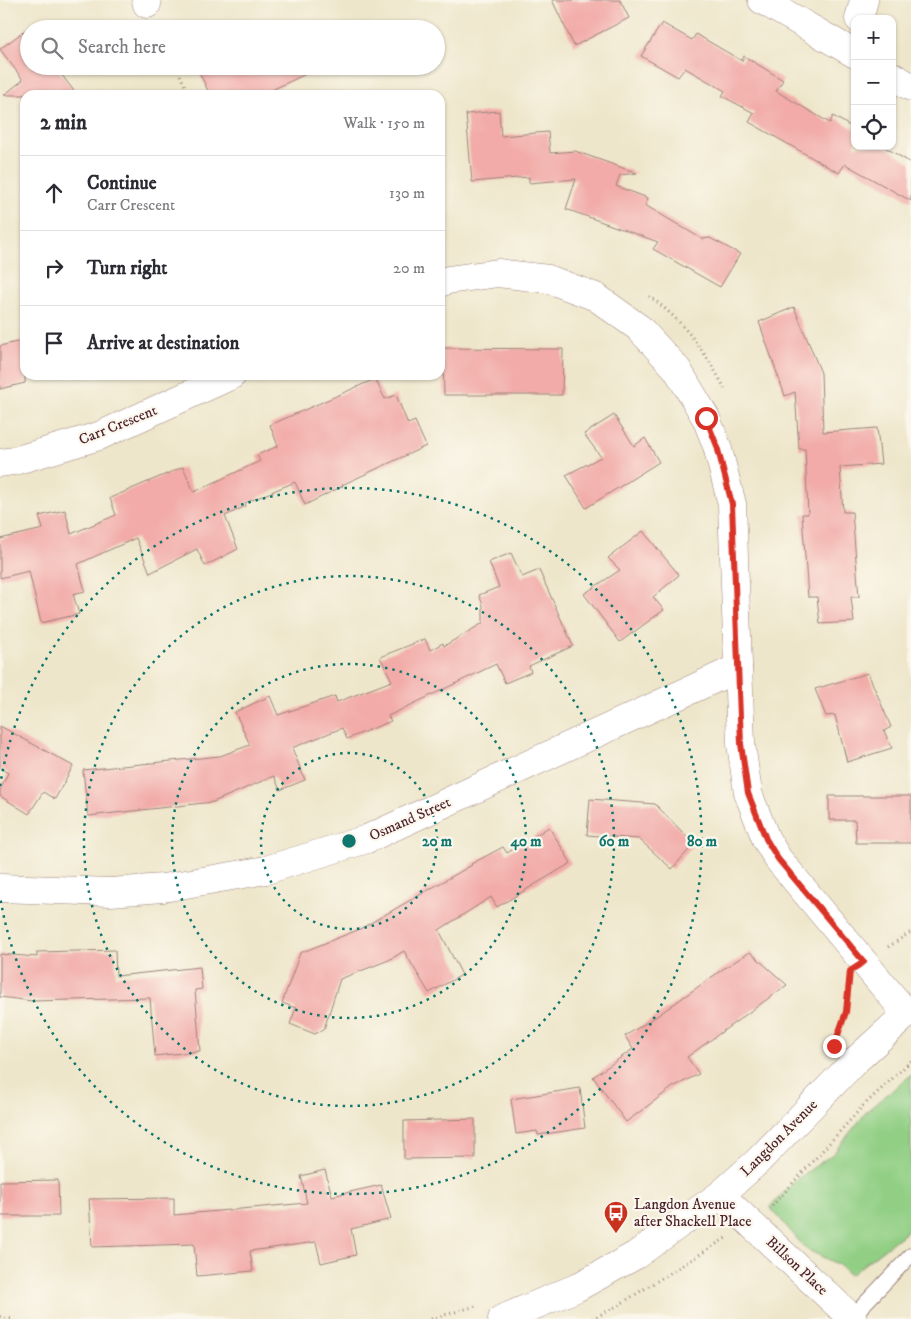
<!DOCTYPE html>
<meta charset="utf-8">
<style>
body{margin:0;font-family:"IM FELL DW Pica",serif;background:#f2f2f3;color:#2b2b33}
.controls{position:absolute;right:15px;top:15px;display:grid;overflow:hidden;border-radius:10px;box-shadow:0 1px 4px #0004}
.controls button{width:45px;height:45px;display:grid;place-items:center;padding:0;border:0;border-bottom:1px solid #e1e1e2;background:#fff;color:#2b2b33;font:25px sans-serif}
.stop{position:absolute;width:15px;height:15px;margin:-11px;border:4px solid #d93025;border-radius:50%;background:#fff}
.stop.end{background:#d93025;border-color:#fff;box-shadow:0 1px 5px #0008}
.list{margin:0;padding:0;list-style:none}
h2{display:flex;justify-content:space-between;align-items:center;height:65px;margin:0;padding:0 20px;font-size:21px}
h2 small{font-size:16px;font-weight:400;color:#7c7c81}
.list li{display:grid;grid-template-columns:32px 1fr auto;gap:15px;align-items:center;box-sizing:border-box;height:75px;padding:0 20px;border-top:1px solid #e1e1e2}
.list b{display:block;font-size:19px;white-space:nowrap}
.list p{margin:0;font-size:16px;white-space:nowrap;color:#7c7c81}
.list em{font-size:16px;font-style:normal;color:#7c7c81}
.icon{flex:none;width:28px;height:28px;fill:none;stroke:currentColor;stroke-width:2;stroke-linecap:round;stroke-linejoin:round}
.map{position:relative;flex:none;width:911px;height:1319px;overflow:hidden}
.search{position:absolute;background:#fff;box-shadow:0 1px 4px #0004;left:20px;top:20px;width:425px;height:55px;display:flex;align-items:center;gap:12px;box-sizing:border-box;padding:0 18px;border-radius:28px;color:#7c7c81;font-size:19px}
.panel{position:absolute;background:#fff;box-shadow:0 1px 4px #0004;left:20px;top:90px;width:425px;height:290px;border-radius:15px}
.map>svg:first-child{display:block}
</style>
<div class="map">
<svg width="911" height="1319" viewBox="0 0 911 1319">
<rect width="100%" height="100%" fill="#fbf7ec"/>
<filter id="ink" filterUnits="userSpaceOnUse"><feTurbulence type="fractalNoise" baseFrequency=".02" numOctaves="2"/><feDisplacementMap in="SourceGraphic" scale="10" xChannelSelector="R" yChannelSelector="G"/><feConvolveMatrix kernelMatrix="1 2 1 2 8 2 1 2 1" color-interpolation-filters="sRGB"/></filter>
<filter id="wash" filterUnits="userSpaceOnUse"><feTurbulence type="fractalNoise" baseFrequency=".0096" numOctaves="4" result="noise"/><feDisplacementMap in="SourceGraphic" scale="20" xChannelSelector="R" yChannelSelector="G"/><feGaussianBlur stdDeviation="1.12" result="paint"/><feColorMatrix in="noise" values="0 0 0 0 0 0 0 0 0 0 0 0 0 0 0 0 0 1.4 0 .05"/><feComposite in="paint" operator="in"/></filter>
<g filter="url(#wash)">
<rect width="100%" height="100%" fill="#eee6ca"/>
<polygon fill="#91cf84" stroke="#6e7758" points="911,1075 911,1228 850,1275 839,1265 806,1249 770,1207 797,1179 833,1154 868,1110"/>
<g id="blocks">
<g fill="#f2aba8">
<polygon points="552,0 620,0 629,18 574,46"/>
<polygon points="662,23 692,40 696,34 742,61 744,56 783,80 776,91 830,123 833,116 855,129 855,146 883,146 911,163 911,201 845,164 839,173 749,122 754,113 722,96 725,91 685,68 678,77 641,56"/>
<polygon points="27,29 29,32 29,66 55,66 77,95 4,95 23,80 0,49"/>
<polygon points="212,66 323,66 261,95 210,95 199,72"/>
<polygon points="499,111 501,136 548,132 550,153 575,151 637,173 620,175 616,186 648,198 645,205 702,239 710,238 740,254 720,287 653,249 658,242 566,209 576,179 529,183 529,177 472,182 466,114"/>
<polygon points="794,307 821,373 823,432 877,428 881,464 840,467 843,512 852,512 859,597 851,597 854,622 820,624 817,597 808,597 802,514 808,514 805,449 799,449 795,392 785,396 759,322"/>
<polygon points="25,340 25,383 0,389 0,346"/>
<polygon points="443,348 563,349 562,395 444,395"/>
<polygon points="375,379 385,399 396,395 408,424 415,421 426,446 342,485 343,486 305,505 295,482 245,503 246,506 225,516 238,549 205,566 197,549 150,573 136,538 78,564 85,591 73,594 79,614 41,623 29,571 0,578 0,539 43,529 39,516 65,510 71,534 116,515 110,498 183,467 194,492 260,461 257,455 278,446 270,425"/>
<polygon points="614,415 634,446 645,438 659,462 586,508 566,475 601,457 584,434"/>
<polygon points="643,531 679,575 653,597 664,610 620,642 584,594 620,570 608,558"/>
<polygon points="511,553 522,577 539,570 573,646 529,666 531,672 505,683 496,664 388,716 391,721 347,739 342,728 292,748 305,780 280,790 274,776 213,802 88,816 83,770 220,756 250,745 235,712 270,696 278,715 335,696 337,702 392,681 380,657 425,639 430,650 443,643 444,646 483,623 483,605 479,595 499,587 489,562"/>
<polygon points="868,673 891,727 884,731 892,748 847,762 835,715 826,716 815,689"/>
<polygon points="0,726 73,766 55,799 43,792 29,814 0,796 0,790 8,773 0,768"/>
<polygon points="829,796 911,796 911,843 856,843 855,820 829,820"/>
<polygon points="590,799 655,804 694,844 672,869 639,839 587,835"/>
<polygon points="549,827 571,863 497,907 491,897 439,930 462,975 429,993 404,951 389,960 340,979 324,1029 315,1034 290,1024 296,1008 282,1003 300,953 360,929 472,865 471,864 503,847 507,853"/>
<polygon points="115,950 116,976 200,967 202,989 195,990 200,1051 155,1056 150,998 32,1001 0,997 0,954 37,957 37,952"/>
<polygon points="750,952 787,985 687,1057 699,1074 673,1087 626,1122 593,1077 633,1049 625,1036 657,1016 723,969"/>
<polygon points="580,1088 585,1128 538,1135 537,1131 516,1134 511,1099"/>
<polygon points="475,1119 475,1158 404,1159 404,1121"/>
<polygon points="325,1170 332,1196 381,1185 391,1219 351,1229 356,1255 321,1263 316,1242 250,1251 253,1271 197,1276 194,1244 92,1247 89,1199 174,1198 174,1215 307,1203 301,1176"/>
<polygon points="58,1180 59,1216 0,1216 0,1181"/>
</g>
</g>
</g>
<g filter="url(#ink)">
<use href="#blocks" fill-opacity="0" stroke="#9c827a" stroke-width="1"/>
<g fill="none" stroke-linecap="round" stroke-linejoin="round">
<defs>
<polyline id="service" points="851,1318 911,1255"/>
<g id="minor">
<polyline points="146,0 147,4"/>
<polyline points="762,0 855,54"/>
<polyline points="859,19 864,0"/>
<polyline points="892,76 911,87"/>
<polyline points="440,283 448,280 498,273 548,279 596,297 639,328 677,369 706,418 717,446 732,504 741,744 748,793 766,839 778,859 906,1013"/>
<polyline points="0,463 14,461 99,436 232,375"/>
<polyline points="0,888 111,892 163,888 266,870 367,839 738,668"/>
<polyline points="720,1195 853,1319"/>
</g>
<polyline id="tertiary" points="502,1319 576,1288 636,1255 720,1195 758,1161 855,1061 911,1010"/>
</defs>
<use href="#service" stroke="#9c827a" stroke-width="16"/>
<use href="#minor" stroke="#9c827a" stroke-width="29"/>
<use href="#tertiary" stroke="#9c827a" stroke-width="29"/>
<g stroke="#9c827a" stroke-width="3" stroke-dasharray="1 4" stroke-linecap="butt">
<polyline points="176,66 189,95"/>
<path d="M 649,296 C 683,320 707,354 726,391"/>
<polyline points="888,947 911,932"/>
<polyline points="837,1037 845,1012 848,990"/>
<polyline points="772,1206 863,1106 911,1061"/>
<polyline points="0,1317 11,1319"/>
<polyline points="431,1319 476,1306"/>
<polyline points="592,1319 617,1306 726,1238"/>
</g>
<use href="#service" stroke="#fff" stroke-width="14"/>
<use href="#minor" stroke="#fff" stroke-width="28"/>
<use href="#tertiary" stroke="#fff" stroke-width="28"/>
</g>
</g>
<g fill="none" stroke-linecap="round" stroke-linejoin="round" filter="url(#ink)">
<polyline stroke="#d93025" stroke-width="6" points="706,418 717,446 732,504 741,744 748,793 766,839 778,859 864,962 850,971 846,1012 834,1046"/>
</g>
<g fill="none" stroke="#0f766e" stroke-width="2.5" stroke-dasharray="2.5 5">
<circle cx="349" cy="841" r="88"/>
<circle cx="349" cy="841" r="177"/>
<circle cx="349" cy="841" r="265"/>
<path d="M0 786A353 353 0 1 1 0 896"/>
</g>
<defs>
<symbol id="bus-pin" viewBox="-11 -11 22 30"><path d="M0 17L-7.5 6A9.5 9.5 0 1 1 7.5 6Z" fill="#c8321e" stroke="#fbf7ec"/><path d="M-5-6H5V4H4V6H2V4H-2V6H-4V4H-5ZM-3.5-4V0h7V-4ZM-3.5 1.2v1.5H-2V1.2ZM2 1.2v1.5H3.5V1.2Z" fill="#fff"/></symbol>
</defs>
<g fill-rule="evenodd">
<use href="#bus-pin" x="602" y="1199" width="28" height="38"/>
</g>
<g text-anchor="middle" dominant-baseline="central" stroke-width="4.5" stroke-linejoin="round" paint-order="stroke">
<g font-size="15" fill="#4a1f2b" stroke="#fbf7ec">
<text transform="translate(118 425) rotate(-22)">Carr Crescent</text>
<text transform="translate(410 819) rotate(-24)">Osmand Street</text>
<text transform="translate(779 1138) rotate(-45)">Langdon Avenue</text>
<text transform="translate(797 1266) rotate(43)">Billson Place</text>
</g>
<g font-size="15" fill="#4a1f2b" stroke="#fbf7ec" text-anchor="start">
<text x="634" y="1204">Langdon Avenue<tspan x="634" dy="17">after Shackell Place</tspan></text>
</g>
</g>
<circle cx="349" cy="841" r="8" fill="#0f766e" stroke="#fbf7ec" stroke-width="2.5"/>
<g font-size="15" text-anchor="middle" font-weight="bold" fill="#0f766e" stroke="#fbf7ec" stroke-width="4.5" stroke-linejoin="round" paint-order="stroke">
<text x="437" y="846">20 m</text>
<text x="526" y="846">40 m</text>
<text x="614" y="846">60 m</text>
<text x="702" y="846">80 m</text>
</g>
</svg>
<div class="controls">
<button>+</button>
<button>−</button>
<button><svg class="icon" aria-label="locate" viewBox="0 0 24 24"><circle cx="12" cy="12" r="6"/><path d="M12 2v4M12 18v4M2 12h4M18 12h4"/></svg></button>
</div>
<div class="stop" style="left:706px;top:418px"></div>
<div class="stop end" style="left:834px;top:1046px"></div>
<div class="search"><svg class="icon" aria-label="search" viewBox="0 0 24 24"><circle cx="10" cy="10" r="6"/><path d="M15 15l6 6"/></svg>Search here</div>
<section class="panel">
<h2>2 min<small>Walk · 150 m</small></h2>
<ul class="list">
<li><svg class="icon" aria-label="ahead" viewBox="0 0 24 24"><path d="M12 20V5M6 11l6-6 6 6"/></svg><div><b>Continue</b><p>Carr Crescent</p></div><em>130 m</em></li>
<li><svg class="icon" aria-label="right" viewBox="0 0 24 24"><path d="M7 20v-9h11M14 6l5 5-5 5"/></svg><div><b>Turn right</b></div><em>20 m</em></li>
<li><svg class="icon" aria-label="arrive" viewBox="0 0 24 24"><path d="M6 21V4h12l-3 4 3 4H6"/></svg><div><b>Arrive at destination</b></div></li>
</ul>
</section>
</div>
